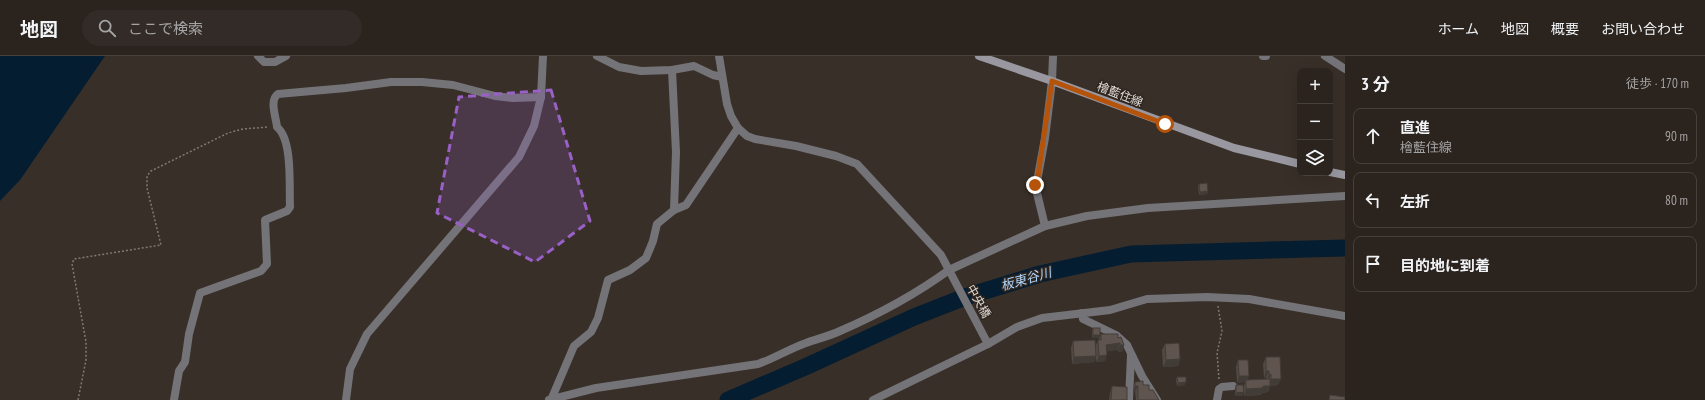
<!DOCTYPE html>
<html lang="ja">
<meta charset="utf-8">
<style>
body{margin:0;font-family:"PT Sans Narrow","Noto Sans JP",sans-serif;background:#322b27;color:#f1f3f6}
.controls{position:absolute;right:12px;top:12px;display:grid;overflow:hidden;border-radius:8px;box-shadow:0 4px 16px #0002}
.controls button{width:36px;height:36px;display:grid;place-items:center;padding:0;border:0;border-bottom:1px solid #46403c;background:#2a231e;color:#f1f3f6;font:20px sans-serif}
.stop{position:absolute;width:12px;height:12px;margin:-9px;border:3px solid #b45309;border-radius:50%;background:#fff}
.stop.end{background:#b45309;border-color:#fff;box-shadow:0 1px 4px #0008}
.list{margin:0;padding:0;list-style:none}
h2{display:flex;justify-content:space-between;align-items:center;height:52px;margin:0;padding:0 16px;font-size:17px}
h2 small{font-size:13px;font-weight:400;color:#a5a4a4}
.list li{display:grid;grid-template-columns:26px 1fr auto;gap:12px;align-items:center;box-sizing:border-box;height:56px;margin:0 8px 8px;padding:0 8px;border:1px solid #46403c;border-radius:8px}
.list b{display:block;font-size:15px;white-space:nowrap}
.list p{margin:0;font-size:13px;white-space:nowrap;color:#a5a4a4}
.list em{font-size:13px;font-style:normal;color:#a5a4a4}
.icon{flex:none;width:22px;height:22px;fill:none;stroke:currentColor;stroke-width:2;stroke-linecap:round;stroke-linejoin:round}
.map{position:relative;flex:none;width:1345px;height:344px;overflow:hidden}
header{display:flex;align-items:center;gap:24px;box-sizing:border-box;height:56px;padding:0 20px;background:#2a231e;border-bottom:1px solid #46403c}
header strong{font-size:19px}
nav{display:flex;gap:22px;margin-inline-start:auto;font-size:14px}
.search{width:280px;height:36px;background:#322b27;display:flex;align-items:center;gap:10px;box-sizing:border-box;padding:0 14px;border-radius:22px;color:#a5a4a4;font-size:15px}
main{display:flex}
aside{flex:1;background:#2a231e}
.map>svg:first-child{display:block}
</style>
<header>
<strong>地図</strong>
<div class="search"><svg class="icon" aria-label="search" viewBox="0 0 24 24"><circle cx="10" cy="10" r="6"/><path d="M15 15l6 6"/></svg>ここで検索</div>
<nav><a>ホーム</a><a>地図</a><a>概要</a><a>お問い合わせ</a></nav>
</header>
<main>
<div class="map">
<svg width="1345" height="344" viewBox="0 0 1345 344">
<rect width="100%" height="100%" fill="#382f28"/>
<polygon fill="#051d31" points="0,0 105,0 20,124 0,145"/>
<g fill="none" stroke-linecap="round" stroke-linejoin="round">
<polyline stroke="#051d31" stroke-width="17" points="728,344 805,311 914,261 965,241 1040,218 1131,198 1345,192"/>
<g stroke="#807973" stroke-width="1.5" stroke-dasharray="2 2" stroke-linecap="butt">
<polyline points="1218,250 1222,275 1217,297 1219,323"/>
<polyline points="78,344 86,304 86,286 72,208 74,203 161,189 147,132 147,120 151,115 228,77 243,73 268,71"/>
</g>
<g stroke="#747378" stroke-width="8">
<polyline points="258,0 264,6 275,6 286,0"/>
<polyline points="597,0 619,11 641,15 672,14 694,10 713,19 722,21"/>
<polyline points="719,0 727,48 731,60 738,72 747,80 755,83 796,90 836,100 857,108 941,199 988,288"/>
<polyline points="1263,0 1266,0"/>
<polyline points="1325,0 1345,13"/>
<polyline points="674,154 686,149 738,72"/>
<polyline points="1045,170 1035,129 1038,120 1045,82 1052,25 1053,0"/>
<polyline points="1082,257 1083,263 1116,279 1127,289 1142,320 1157,344"/>
<path d="M 174,344 L 179,315 L 185,306 L 189,278 L 200,237 L 261,215 L 267,208 L 265,164 L 287,155 L 290,151 C 289,131 293,84 277,71 C 276,61 269,44 278,38 L 346,32 L 391,26 L 422,26 L 453,29 L 495,40 L 513,42 L 541,41"/>
<path d="M 549,344 L 596,332 L 758,308 C 775,302 789,293 806,287 C 817,283 829,280 840,275 C 877,259 916,238 949,214 L 1045,170 L 1087,160 L 1148,152 L 1345,140"/>
<polyline points="551,344 574,290 591,276 598,262 608,224 630,214 646,202 653,185 657,168 674,154 676,96 672,14"/>
<polyline points="873,344 988,288 1017,271 1042,262 1110,254 1147,243 1207,241 1249,243 1345,260"/>
<polyline points="1129,344 1131,299"/>
<polyline points="1217,344 1219,333 1222,331 1233,330"/>
</g>
<polyline stroke="#747378" stroke-width="8" points="346,344 350,313 367,278 519,101 534,70 541,41 543,0"/>
<g stroke="#99979f" stroke-width="8">
<polyline points="979,0 1052,25 1234,92 1300,108"/>
<polyline points="1330,116 1345,119"/>
</g>
</g>
<g fill="#524943">
<polygon points="1199,128 1208,135 1207,138 1199,139 1198,131"/>
<polygon points="1093,272 1100,279 1099,282 1092,282 1092,275"/>
<polygon points="1101,278 1118,282 1124,289 1122,296 1117,295 1117,294 1107,295 1105,305 1096,306 1095,291"/>
<polygon points="1073,285 1096,300 1094,306 1072,308 1071,292"/>
<polygon points="1165,288 1180,303 1178,310 1163,311 1162,294"/>
<polygon points="1266,301 1278,329 1270,330 1268,336 1262,337 1261,339 1244,340 1244,330 1245,326 1237,327 1236,311 1238,304 1248,324 1266,323 1266,322 1264,322 1263,308"/>
<polygon points="1177,321 1185,329 1177,330 1176,324"/>
<polygon points="1135,326 1143,329 1149,334 1159,344 1136,344 1135,336 1133,336 1133,332"/>
<polygon points="1236,329 1243,340 1235,340 1235,332"/>
<polygon points="1112,330 1127,344 1109,344 1110,337"/>
</g>
<g fill="#423c37">
<polygon points="1208,135 1207,138 1199,139 1200,136"/>
<polygon points="1093,279 1100,279 1099,282 1092,282"/>
<polygon points="1120,287 1117,294 1104,296 1106,289"/>
<polygon points="1120,289 1124,289 1122,296 1117,295"/>
<polygon points="1107,299 1105,305 1096,306 1099,300"/>
<polygon points="1096,300 1094,306 1072,308 1074,301"/>
<polygon points="1180,303 1178,310 1163,311 1166,304"/>
<polygon points="1266,315 1269,315 1266,322 1264,322"/>
<polygon points="1271,318 1268,325 1266,325 1269,319"/>
<polygon points="1239,320 1249,320 1247,326 1246,324 1245,326 1237,327"/>
<polygon points="1271,323 1281,323 1278,329 1269,330"/>
<polygon points="1186,326 1185,329 1177,330 1178,327"/>
<polygon points="1135,330 1138,330 1135,336 1133,336"/>
<polygon points="1263,330 1270,330 1268,336 1262,337 1261,339 1244,340 1246,333"/>
<polygon points="1244,336 1243,340 1235,340 1236,337"/>
</g>
<g fill="#5f554e" stroke="#423c37">
<polygon points="1207,127 1208,135 1200,136 1199,128"/>
<rect x="1093" y="272" width="7" height="7"/>
<polygon points="1101,278 1118,278 1118,282 1121,281 1124,289 1120,289 1120,287 1106,289 1107,299 1099,300 1098,284 1101,284"/>
<polygon points="1095,284 1096,300 1074,301 1073,285"/>
<polygon points="1179,287 1180,303 1166,304 1165,288"/>
<polygon points="1266,301 1280,301 1281,323 1271,323 1271,318 1269,319 1269,315 1266,315"/>
<polygon points="1238,304 1248,304 1249,320 1239,320"/>
<polygon points="1177,321 1186,321 1186,326 1178,327"/>
<polygon points="1270,323 1270,330 1263,330 1263,332 1246,333 1246,324"/>
<polygon points="1143,325 1143,329 1149,329 1149,334 1153,334 1159,344 1138,344 1138,330 1135,330 1135,326"/>
<polygon points="1236,329 1243,329 1244,336 1236,337"/>
<polygon points="1112,330 1127,331 1127,344 1111,344"/>
<polygon points="1330,339 1345,341 1345,344 1329,344"/>
</g>
<g fill="none" stroke-linecap="round" stroke-linejoin="round">
<polyline stroke="#b45309" stroke-width="5" points="1035,129 1038,120 1052,25 1165,68"/>
</g>
<path fill="#9960c6" fill-opacity="0.2" stroke="#9960c6" stroke-width="3" stroke-dasharray="8 5" stroke-linejoin="round" d="M 551,34 L 590,165 L 535,206 L 437,157 L 459,41 Z"/>
<g text-anchor="middle" dominant-baseline="central" stroke-width="3" stroke-linejoin="round" paint-order="stroke">
<g font-size="12" fill="#e0dad5" stroke="#2e251f">
<text transform="translate(1120 38) rotate(21)">檜藍住線</text>
<text transform="translate(979 245) rotate(61)">中央橋</text>
</g>
<g font-size="13" font-style="italic" fill="#afd7fd" stroke="#2e251f">
<text transform="translate(1026 223) rotate(-16)">板東谷川</text>
</g>
</g>
</svg>
<div class="controls">
<button>+</button>
<button>−</button>
<button><svg class="icon" aria-label="layers" viewBox="0 0 24 24"><path d="M12 4l9 5-9 5-9-5zM3 14l9 5 9-5"/></svg></button>
</div>
<div class="stop" style="left:1165px;top:68px"></div>
<div class="stop end" style="left:1035px;top:129px"></div>
</div>
<aside>
<h2>3 分<small>徒歩 · 170 m</small></h2>
<ul class="list">
<li><svg class="icon" aria-label="ahead" viewBox="0 0 24 24"><path d="M12 20V5M6 11l6-6 6 6"/></svg><div><b>直進</b><p>檜藍住線</p></div><em>90 m</em></li>
<li><svg class="icon" aria-label="left" viewBox="0 0 24 24"><path d="M17 20v-9H6M10 6l-5 5 5 5"/></svg><div><b>左折</b></div><em>80 m</em></li>
<li><svg class="icon" aria-label="arrive" viewBox="0 0 24 24"><path d="M6 21V4h12l-3 4 3 4H6"/></svg><div><b>目的地に到着</b></div></li>
</ul>
</aside>
</main>
